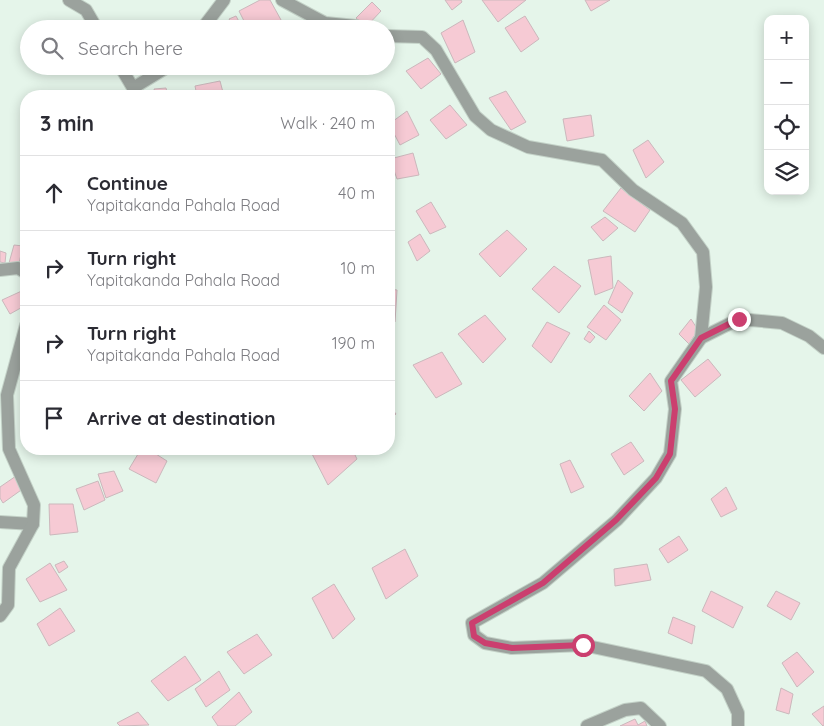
<!DOCTYPE html>
<meta charset="utf-8">
<style>
body{margin:0;font-family:Quicksand,sans-serif;background:#f2f2f3;color:#2b2b33}
.controls{position:absolute;right:15px;top:15px;display:grid;overflow:hidden;border-radius:10px;box-shadow:0 2px 12px #0003}
.controls button{width:45px;height:45px;display:grid;place-items:center;padding:0;border:0;border-bottom:1px solid #e1e1e2;background:#fff;color:#2b2b33;font:25px sans-serif}
.stop{position:absolute;width:15px;height:15px;margin:-11px;border:4px solid #cb3f6f;border-radius:50%;background:#fff}
.stop.end{background:#cb3f6f;border-color:#fff;box-shadow:0 1px 5px #0008}
.list{margin:0;padding:0;list-style:none}
h2{display:flex;justify-content:space-between;align-items:center;height:65px;margin:0;padding:0 20px;font-size:21px}
h2 small{font-size:16px;font-weight:400;color:#7c7c81}
.list li{display:grid;grid-template-columns:32px 1fr auto;gap:15px;align-items:center;box-sizing:border-box;height:75px;padding:0 20px;border-top:1px solid #e1e1e2}
.list b{display:block;font-size:19px;white-space:nowrap}
.list p{margin:0;font-size:16px;white-space:nowrap;color:#7c7c81}
.list em{font-size:16px;font-style:normal;color:#7c7c81}
.icon{flex:none;width:28px;height:28px;fill:none;stroke:currentColor;stroke-width:2;stroke-linecap:round;stroke-linejoin:round}
.map{position:relative;flex:none;width:824px;height:726px;overflow:hidden}
.search{position:absolute;background:#fff;box-shadow:0 2px 12px #0003;left:20px;top:20px;width:375px;height:55px;display:flex;align-items:center;gap:12px;box-sizing:border-box;padding:0 18px;border-radius:28px;color:#7c7c81;font-size:19px}
.panel{position:absolute;background:#fff;box-shadow:0 2px 12px #0003;left:20px;top:90px;width:375px;height:365px;border-radius:20px}
.map>svg:first-child{display:block}
</style>
<div class="map">
<svg width="824" height="726" viewBox="0 0 824 726">
<rect width="100%" height="100%" fill="#e5f5ea"/>
<g fill="#f6cad4" stroke="#cbb8bc">
<polygon points="260,0 270,0 286,29 248,29 239,11"/>
<polygon points="445,0 461,0 462,2 452,10"/>
<polygon points="482,0 526,0 498,22"/>
<polygon points="585,0 610,0 591,11"/>
<polygon points="372,2 381,11 366,27 356,18"/>
<polygon points="236,16 243,29 235,29 229,19"/>
<polygon points="525,16 539,39 521,52 505,28"/>
<polygon points="463,20 475,52 455,63 441,33"/>
<polygon points="386,46 394,51 386,59"/>
<polygon points="428,58 441,74 421,89 406,71"/>
<polygon points="201,66 232,66 203,74"/>
<polygon points="361,66 381,66 374,74"/>
<polygon points="220,81 224,96 197,96 195,86"/>
<polygon points="166,88 168,96 156,96 154,89"/>
<polygon points="506,91 526,122 511,130 489,98"/>
<polygon points="450,105 467,125 446,139 430,120"/>
<polygon points="407,111 419,135 400,145 389,124"/>
<polygon points="591,115 594,136 567,141 563,119"/>
<polygon points="648,140 664,162 646,178 633,150"/>
<polygon points="413,153 419,175 397,179 390,159"/>
<polygon points="621,188 650,210 635,232 603,211"/>
<polygon points="431,202 446,227 430,234 416,211"/>
<polygon points="605,217 618,228 603,241 591,227"/>
<polygon points="507,230 527,249 500,277 479,254"/>
<polygon points="420,234 430,251 417,261 408,242"/>
<polygon points="14,245 23,246 19,263 9,263"/>
<polygon points="0,251 6,253 5,263 0,262"/>
<polygon points="611,256 613,288 595,295 588,260"/>
<polygon points="554,266 581,286 559,313 532,289"/>
<polygon points="618,280 633,293 622,313 608,303"/>
<polygon points="26,289 26,305 10,314 2,300"/>
<polygon points="389,289 397,290 395,322 389,322"/>
<polygon points="604,305 621,320 606,340 587,327"/>
<polygon points="485,315 506,339 483,363 458,334"/>
<polygon points="691,319 698,330 689,344 679,334"/>
<polygon points="547,322 570,333 551,363 532,346"/>
<polygon points="589,331 595,337 590,343 584,339"/>
<polygon points="442,352 462,384 436,398 413,365"/>
<polygon points="708,359 721,375 695,397 681,380"/>
<polygon points="650,373 662,391 644,411 629,396"/>
<polygon points="389,405 396,414 389,420"/>
<polygon points="631,442 644,461 624,475 611,454"/>
<polygon points="141,449 148,449 167,461 156,483 129,469"/>
<polygon points="311,449 352,449 357,459 328,485 310,450"/>
<polygon points="570,460 584,487 571,493 560,464"/>
<polygon points="114,471 123,491 106,498 98,474"/>
<polygon points="16,476 24,488 3,503 0,498 0,487"/>
<polygon points="98,481 105,500 84,510 76,489"/>
<polygon points="726,487 737,509 721,517 711,499"/>
<polygon points="49,504 73,504 78,532 50,535"/>
<polygon points="679,536 688,550 668,563 659,549"/>
<polygon points="405,549 418,576 386,599 372,568"/>
<polygon points="64,561 68,567 59,573 55,565"/>
<polygon points="50,563 67,590 40,602 26,579"/>
<polygon points="647,564 651,580 615,586 614,569"/>
<polygon points="334,584 355,619 333,639 312,598"/>
<polygon points="711,591 743,607 733,628 702,611"/>
<polygon points="776,591 800,603 791,620 767,606"/>
<polygon points="60,608 75,631 49,646 37,624"/>
<polygon points="673,617 695,626 692,644 668,633"/>
<polygon points="257,634 272,655 244,674 227,652"/>
<polygon points="797,652 814,672 797,687 782,663"/>
<polygon points="185,656 201,680 168,701 151,681"/>
<polygon points="219,671 230,690 206,707 195,689"/>
<polygon points="781,688 793,694 789,714 776,710"/>
<polygon points="239,692 252,712 235,726 218,726 212,717"/>
<polygon points="824,706 824,726 823,726 812,714"/>
<polygon points="138,712 149,725 120,726 117,723"/>
<polygon points="635,719 638,725 645,721 647,726 620,726"/>
</g>
<g fill="none" stroke-linecap="round" stroke-linejoin="round">
<defs>
<g id="minor">
<polyline points="69,0 86,10 97,29"/>
<polyline points="282,0 325,23 356,26 361,29"/>
<polyline points="202,29 224,0"/>
<polyline points="386,36 422,37 436,50 475,116 491,130 528,147 602,160 633,190 682,223 703,252 706,287 701,338"/>
<polyline points="120,66 133,88 169,66"/>
<polyline points="0,270 18,268 26,273"/>
<polyline points="0,522 33,524"/>
<polyline points="0,616 8,605 9,568 33,524 34,505 9,449 7,395 26,325"/>
<polyline points="587,726 625,710 641,708 660,726"/>
<polyline points="738,726 738,713 727,689 706,671 583,645 512,648 485,643 474,635 472,623 543,583 617,520 656,478 670,454 675,409 671,381 701,338 739,319 782,323 809,336 824,348"/>
</g>
</defs>
<use href="#minor" stroke="#c3d1c7" stroke-width="14"/>
<use href="#minor" stroke="#9ba29d" stroke-width="12"/>
</g>
<g fill="none" stroke-linecap="round" stroke-linejoin="round">
<polyline stroke="#cb3f6f" stroke-width="6" points="583,645 512,648 485,643 474,636 472,623 543,583 616,520 656,478 670,454 675,409 671,381 701,338 739,319"/>
</g>
</svg>
<div class="controls">
<button>+</button>
<button>−</button>
<button><svg class="icon" aria-label="locate" viewBox="0 0 24 24"><circle cx="12" cy="12" r="6"/><path d="M12 2v4M12 18v4M2 12h4M18 12h4"/></svg></button>
<button><svg class="icon" aria-label="layers" viewBox="0 0 24 24"><path d="M12 4l9 5-9 5-9-5zM3 14l9 5 9-5"/></svg></button>
</div>
<div class="stop" style="left:583px;top:645px"></div>
<div class="stop end" style="left:739px;top:319px"></div>
<div class="search"><svg class="icon" aria-label="search" viewBox="0 0 24 24"><circle cx="10" cy="10" r="6"/><path d="M15 15l6 6"/></svg>Search here</div>
<section class="panel">
<h2>3 min<small>Walk · 240 m</small></h2>
<ul class="list">
<li><svg class="icon" aria-label="ahead" viewBox="0 0 24 24"><path d="M12 20V5M6 11l6-6 6 6"/></svg><div><b>Continue</b><p>Yapitakanda Pahala Road</p></div><em>40 m</em></li>
<li><svg class="icon" aria-label="right" viewBox="0 0 24 24"><path d="M7 20v-9h11M14 6l5 5-5 5"/></svg><div><b>Turn right</b><p>Yapitakanda Pahala Road</p></div><em>10 m</em></li>
<li><svg class="icon" aria-label="right" viewBox="0 0 24 24"><path d="M7 20v-9h11M14 6l5 5-5 5"/></svg><div><b>Turn right</b><p>Yapitakanda Pahala Road</p></div><em>190 m</em></li>
<li><svg class="icon" aria-label="arrive" viewBox="0 0 24 24"><path d="M6 21V4h12l-3 4 3 4H6"/></svg><div><b>Arrive at destination</b></div></li>
</ul>
</section>
</div>
